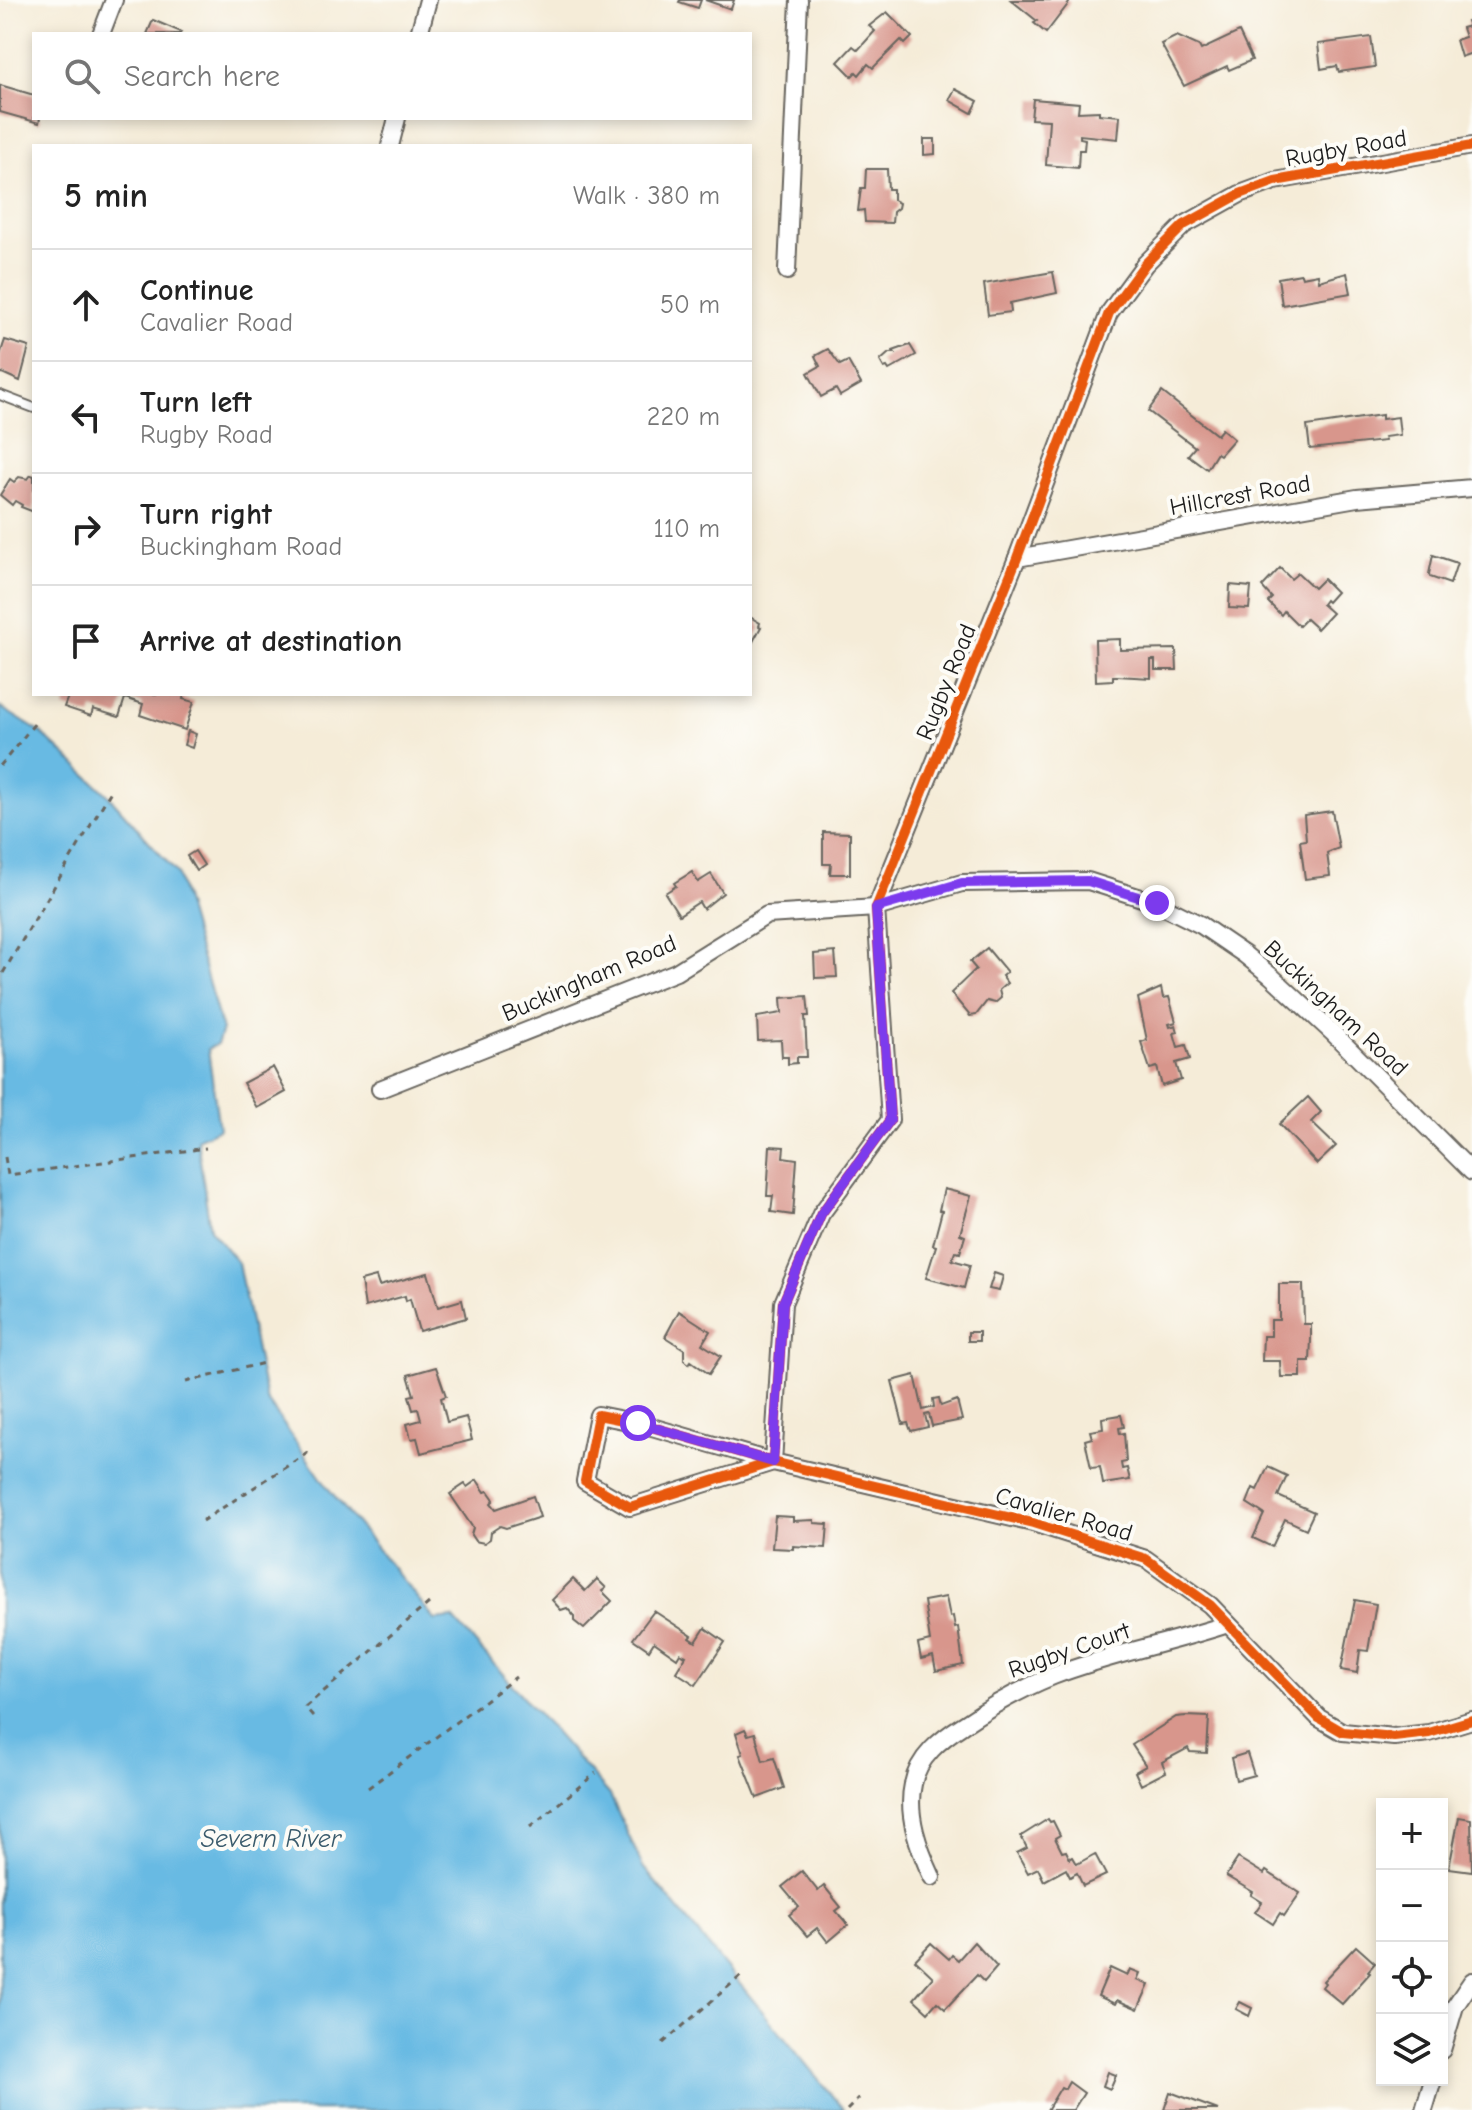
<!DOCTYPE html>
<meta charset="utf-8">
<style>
body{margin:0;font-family:"Comic Neue",sans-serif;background:#f2f2f2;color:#222}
.controls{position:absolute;right:24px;bottom:24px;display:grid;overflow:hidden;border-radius:0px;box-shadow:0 4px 12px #0003}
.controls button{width:72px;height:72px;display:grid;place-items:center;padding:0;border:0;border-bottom:2px solid #e0e0e0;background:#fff;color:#222;font:40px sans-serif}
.stop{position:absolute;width:24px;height:24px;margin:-18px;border:6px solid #7c3aed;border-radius:50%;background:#fff}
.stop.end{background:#7c3aed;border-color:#fff;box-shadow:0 2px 8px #0008}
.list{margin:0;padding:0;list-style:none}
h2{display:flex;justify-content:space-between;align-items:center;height:104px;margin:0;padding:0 32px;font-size:34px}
h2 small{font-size:26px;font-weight:400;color:#767676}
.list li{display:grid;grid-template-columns:52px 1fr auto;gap:24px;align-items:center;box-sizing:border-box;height:112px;padding:0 32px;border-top:2px solid #e0e0e0}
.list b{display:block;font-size:30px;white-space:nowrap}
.list p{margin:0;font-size:26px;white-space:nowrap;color:#767676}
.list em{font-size:26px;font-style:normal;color:#767676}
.icon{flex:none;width:44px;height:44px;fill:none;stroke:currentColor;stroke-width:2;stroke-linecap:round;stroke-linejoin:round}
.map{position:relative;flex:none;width:1472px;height:2110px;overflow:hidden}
.search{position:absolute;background:#fff;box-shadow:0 4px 12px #0003;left:32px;top:32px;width:720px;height:88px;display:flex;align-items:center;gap:20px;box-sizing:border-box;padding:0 28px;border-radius:0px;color:#767676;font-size:30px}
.panel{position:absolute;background:#fff;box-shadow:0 4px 12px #0003;left:32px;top:144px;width:720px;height:552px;border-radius:0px}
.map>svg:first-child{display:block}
</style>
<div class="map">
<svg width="1472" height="2110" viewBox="0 0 1472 2110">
<rect width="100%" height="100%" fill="#fdfcf7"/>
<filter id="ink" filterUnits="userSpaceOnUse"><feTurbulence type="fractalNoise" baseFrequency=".0125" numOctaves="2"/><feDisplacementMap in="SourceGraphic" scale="16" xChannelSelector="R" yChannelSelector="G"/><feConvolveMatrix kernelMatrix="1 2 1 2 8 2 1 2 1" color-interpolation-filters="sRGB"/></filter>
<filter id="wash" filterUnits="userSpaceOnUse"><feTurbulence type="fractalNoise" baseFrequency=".006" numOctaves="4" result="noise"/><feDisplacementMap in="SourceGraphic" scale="32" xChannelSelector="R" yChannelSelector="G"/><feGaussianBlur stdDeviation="1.8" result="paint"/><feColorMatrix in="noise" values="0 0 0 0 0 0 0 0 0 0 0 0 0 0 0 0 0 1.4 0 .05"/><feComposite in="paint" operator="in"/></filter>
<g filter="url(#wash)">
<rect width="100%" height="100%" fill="#f5ecd8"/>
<polygon fill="#67bae3" stroke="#426b80" stroke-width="2" points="0,707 40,732 107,794 177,873 222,1030 217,1044 208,1049 219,1129 197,1139 210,1229 238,1263 266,1399 328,1488 435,1620 453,1618 610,1795 643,1867 844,2110 0,2110"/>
<g id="blocks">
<g fill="#d8968c">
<polygon points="680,0 701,0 698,8 679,2"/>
<polygon points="705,0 734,0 731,9"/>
<polygon points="1011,0 1069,0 1069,3 1046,33 1034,23 1037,21"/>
<polygon points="887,12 912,37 905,44 901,40 873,68 868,64 859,75 856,72 852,76 838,62 853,46 858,50 875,31 869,26"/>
<polygon points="153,20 181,32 180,34 147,34"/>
<polygon points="1472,20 1472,53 1461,57 1456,40 1465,37 1462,28 1469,26 1467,21"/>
<polygon points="1239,32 1252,60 1229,70 1227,66 1184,86 1161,44 1177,36 1199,46 1201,50"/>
<polygon points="1371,37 1375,67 1339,72 1337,66 1321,69 1318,44"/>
<polygon points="0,85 34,95 34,118 40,118 39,123 0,112"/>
<polygon points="955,89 978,101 972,113 949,100"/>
<polygon points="1033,99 1079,103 1078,112 1099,111 1099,114 1120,116 1118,139 1080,135 1080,138 1085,139 1084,150 1079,150 1078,168 1046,165 1049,120 1031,119"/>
<polygon points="924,139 935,139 935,154 924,155"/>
<polygon points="866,169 887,169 888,189 893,189 893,200 899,203 898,208 893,212 892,223 865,222 864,210 858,211 861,188 865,188"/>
<polygon points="1053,272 1057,293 1010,303 1011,312 988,315 984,284"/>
<polygon points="1347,273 1351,293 1282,305 1278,278 1301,274 1302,277 1318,274 1319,281"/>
<polygon points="5,340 29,347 20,381 0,372 0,355"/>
<polygon points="910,345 916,355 889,370 887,367 884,368 880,361 889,353 895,353 893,351"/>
<polygon points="828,349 840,365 848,361 861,384 840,396 836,389 821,397 808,373 820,366 815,356"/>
<polygon points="1162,392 1217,435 1222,429 1234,439 1220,455 1217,453 1207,469 1188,455 1195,447 1148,411"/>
<polygon points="1382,415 1382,419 1398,417 1400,435 1384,437 1385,441 1310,449 1307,426"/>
<polygon points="31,475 34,476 34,512 21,507 22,505 15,501 12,505 0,495 10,479 14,482 19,477 28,479"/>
<polygon points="1433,555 1457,563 1450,584 1430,577 1429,574"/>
<polygon points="1280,568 1291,579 1298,573 1314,588 1323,579 1336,592 1327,602 1325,600 1322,604 1332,613 1317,629 1306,619 1299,626 1284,611 1281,615 1268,602 1272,598 1262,587"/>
<polygon points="1230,585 1251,587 1249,609 1229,608"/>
<polygon points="750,617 760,623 759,626 761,627 750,647"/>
<polygon points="1120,639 1120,650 1176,649 1177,670 1155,670 1155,660 1151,660 1151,678 1117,676 1113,676 1113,680 1096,681 1095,640"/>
<polygon points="69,694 184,694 183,699 194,702 185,730 140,715 143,704 125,698 119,717 93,709 91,716 64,707"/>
<polygon points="188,731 196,734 192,748 184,745"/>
<polygon points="1332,811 1339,848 1327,853 1330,876 1305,879 1300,841 1306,840 1304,815"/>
<polygon points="823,832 850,833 850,874 830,874 831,864 823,864"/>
<polygon points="195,851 204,865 196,871 187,856"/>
<polygon points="692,872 698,882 711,874 723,893 703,909 699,902 679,915 665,893 676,886 674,883"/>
<polygon points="987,948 1007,972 1002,976 1007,983 999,990 1001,998 995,1003 987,1001 976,1015 970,1016 951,993 976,969 970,962"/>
<polygon points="835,952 837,977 815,978 814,954"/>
<polygon points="1161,988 1163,998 1169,997 1176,1022 1169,1024 1170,1027 1176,1025 1178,1032 1174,1033 1178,1047 1186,1045 1190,1059 1176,1063 1181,1080 1162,1086 1157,1067 1150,1069 1141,1042 1147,1040 1138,998"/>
<polygon points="807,996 809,1016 805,1016 807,1057 797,1057 797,1063 788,1064 788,1057 782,1057 781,1040 758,1041 757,1017 782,1013 781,998"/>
<polygon points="273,1067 286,1092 257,1108 243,1083"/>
<polygon points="1308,1097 1321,1112 1311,1122 1336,1146 1317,1164 1279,1124"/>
<polygon points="770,1146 784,1147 783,1157 797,1159 793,1215 771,1212 773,1196 767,1196"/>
<polygon points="944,1189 971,1196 960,1234 965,1236 960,1253 955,1252 952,1260 970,1265 964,1288 926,1278 936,1246 933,1245 942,1211 939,1210"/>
<polygon points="428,1273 438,1307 462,1300 466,1318 419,1331 410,1299 406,1301 405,1296 365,1307 361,1281 376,1277 379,1286"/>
<polygon points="994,1273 1003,1276 999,1291 989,1289"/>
<polygon points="1279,1284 1303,1284 1304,1324 1311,1324 1311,1339 1310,1361 1301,1361 1301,1377 1281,1377 1280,1361 1262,1361 1263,1336 1271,1336 1271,1320 1279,1320"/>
<polygon points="679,1311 710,1331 702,1344 721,1356 709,1374 691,1361 689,1364 684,1360 684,1349 665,1337"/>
<rect x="968" y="1332" width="11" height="9"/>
<polygon points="436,1367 446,1396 441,1398 447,1422 466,1417 472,1440 421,1453 417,1438 411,1439 407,1424 421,1420 418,1409 413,1410 409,1396 414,1395 408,1375"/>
<polygon points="915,1375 923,1410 934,1407 933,1399 939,1398 941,1406 957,1400 962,1420 932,1426 929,1414 925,1415 928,1427 911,1431 908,1423 903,1424 892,1381"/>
<polygon points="1121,1415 1124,1427 1119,1428 1120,1434 1124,1433 1126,1462 1121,1463 1122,1469 1127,1468 1130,1480 1103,1484 1100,1467 1091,1468 1085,1440 1092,1438 1090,1431 1103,1429 1102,1418"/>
<polygon points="1268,1467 1287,1476 1278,1496 1314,1512 1306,1529 1285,1519 1272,1547 1253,1538 1264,1514 1247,1503 1253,1488 1257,1490"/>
<polygon points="477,1480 485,1492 488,1491 493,1498 494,1500 491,1503 496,1509 533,1496 540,1517 506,1528 500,1526 491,1532 490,1539 484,1543 475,1541 471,1535 473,1528 450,1494 465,1484 467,1487"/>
<polygon points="775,1516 793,1517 793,1521 814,1520 814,1523 828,1524 826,1548 793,1546 793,1549 772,1548"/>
<polygon points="573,1579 585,1591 597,1579 606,1588 602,1591 612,1601 584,1629 574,1621 574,1616 567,1608 561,1610 552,1600"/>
<polygon points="946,1597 950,1617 953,1616 955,1628 958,1627 963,1665 936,1671 933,1656 921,1659 918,1644 930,1641 924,1601"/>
<polygon points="1355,1600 1376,1604 1368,1651 1360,1650 1357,1673 1341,1670"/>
<polygon points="654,1611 692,1636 690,1638 696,1642 705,1628 725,1642 696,1685 676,1672 686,1656 680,1653 677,1658 654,1642 649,1650 633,1639"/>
<polygon points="1186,1716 1209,1717 1207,1753 1190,1752 1188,1748 1162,1762 1166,1772 1141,1785 1135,1772 1146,1766 1132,1745 1176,1717"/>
<polygon points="745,1729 748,1735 755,1733 763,1761 774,1758 784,1788 757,1798 740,1755 743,1754 736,1733"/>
<polygon points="1247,1753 1254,1775 1236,1780 1231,1758"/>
<polygon points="1459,1817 1471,1819 1472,1871 1449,1868"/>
<polygon points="1048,1819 1050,1822 1053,1821 1060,1835 1055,1838 1062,1852 1066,1851 1070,1859 1073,1857 1077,1864 1095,1854 1106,1875 1083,1886 1077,1873 1070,1877 1066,1869 1044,1881 1038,1868 1028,1873 1017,1853 1027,1848 1021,1836"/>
<polygon points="1238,1858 1264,1874 1266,1871 1300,1893 1284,1916 1280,1913 1273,1924 1255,1912 1262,1902 1251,1895 1253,1892 1226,1876"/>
<polygon points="802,1871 818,1891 824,1886 841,1907 836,1911 848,1925 828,1942 817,1928 807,1936 789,1915 799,1907 782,1887"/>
<polygon points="974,1942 997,1967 984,1982 977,1975 945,2009 937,2002 928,2012 914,1999 933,1977 915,1960 931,1943 949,1959 952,1955 958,1960"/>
<polygon points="1356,1946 1375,1963 1368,1971 1370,1973 1342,2004 1322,1987 1325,1983 1323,1981"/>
<polygon points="1110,1968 1127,1976 1130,1969 1140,1973 1137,1980 1149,1985 1138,2009 1117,2000 1115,2004 1098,1996"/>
<polygon points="1240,2002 1252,2008 1249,2016 1236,2009"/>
<polygon points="1108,2072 1116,2075 1110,2089 1103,2086"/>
<polygon points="1069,2082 1084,2093 1073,2110 1047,2110 1061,2087 1065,2089"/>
<polygon points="1170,2092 1218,2110 1164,2110"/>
</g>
</g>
</g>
<g filter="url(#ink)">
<use href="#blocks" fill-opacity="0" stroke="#68655e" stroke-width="2"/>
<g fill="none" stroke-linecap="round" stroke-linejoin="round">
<defs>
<polyline id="lane" points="0,395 34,408"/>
<g id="street">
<polyline points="101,34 114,0"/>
<polyline points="419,34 428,0"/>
<polyline points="390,146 397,118"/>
<polyline points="1472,146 1275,181 1240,194 1184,225 1145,264 1109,313 1017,558 876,908 890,1120 821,1214 783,1303 773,1462 630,1507 585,1481 598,1415 638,1423 773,1462 1033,1523 1146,1559 1210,1605 1319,1718 1343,1732 1394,1737 1429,1733 1472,1720"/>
<polyline points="787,271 799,0"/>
<polyline points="1017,558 1357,498 1472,488"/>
<polyline points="380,1089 676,972 767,915 876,908 962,883 1088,881 1157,903 1201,925 1245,955 1271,976 1333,1033 1472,1172"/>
<path d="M 932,1877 C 919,1849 906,1815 913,1784 C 918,1757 941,1739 963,1725 C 991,1706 1021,1689 1053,1676 C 1110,1654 1171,1643 1228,1624"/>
<polyline points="1442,2050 1455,2006 1472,1981"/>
<polyline points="1424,2110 1433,2080"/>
</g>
</defs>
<use href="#lane" stroke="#68655e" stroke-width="12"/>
<use href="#street" stroke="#68655e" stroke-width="20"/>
<g stroke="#68655e" stroke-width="3" stroke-dasharray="6 6" stroke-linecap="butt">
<polyline points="0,766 35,723"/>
<polyline points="3,973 111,791"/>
<polyline points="5,1157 8,1175 206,1148"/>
<polyline points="186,1382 264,1363"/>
<polyline points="202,1521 312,1450"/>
<polyline points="313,1716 305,1707 429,1603"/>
<polyline points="368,1788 516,1677"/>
<polyline points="530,1827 596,1773"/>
<polyline points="663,2043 743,1974"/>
<polyline points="847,2110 859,2098"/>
</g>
<use href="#lane" stroke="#fff" stroke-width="8"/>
<use href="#street" stroke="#fff" stroke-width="16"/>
<defs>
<polyline id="cycleway" points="1472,146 1275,181 1240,194 1184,225 1145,264 1109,313 1017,558 876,908 890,1120 821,1214 783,1303 773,1462 630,1507 585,1481 598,1415 638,1423 773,1462 1033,1523 1146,1559 1210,1605 1319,1718 1343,1732 1394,1737 1429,1733 1472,1720"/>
</defs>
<use href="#cycleway" stroke="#fdfcf7" stroke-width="15"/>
<use href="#cycleway" stroke="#e8590c" stroke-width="10"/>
</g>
</g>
<g fill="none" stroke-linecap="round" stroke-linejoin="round" filter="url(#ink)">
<polyline stroke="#7c3aed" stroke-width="10" points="638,1423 773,1462 783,1303 821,1214 890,1120 876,908 962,883 1088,881 1157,903"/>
</g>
<g text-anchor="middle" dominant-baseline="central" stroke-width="8" stroke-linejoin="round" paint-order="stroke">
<g font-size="24" fill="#1c1c1c" stroke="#fdfcf7">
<text transform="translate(1346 148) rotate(-10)">Rugby Road</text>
<text transform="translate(1240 495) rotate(-10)">Hillcrest Road</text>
<text transform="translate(946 682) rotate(-68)">Rugby Road</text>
<text transform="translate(589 978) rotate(-23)">Buckingham Road</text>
<text transform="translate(1336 1008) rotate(43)">Buckingham Road</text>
<text transform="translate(1064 1514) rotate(16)">Cavalier Road</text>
<text transform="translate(1069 1650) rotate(-19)">Rugby Court</text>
</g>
<g font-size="26" font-style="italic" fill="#3a5b6c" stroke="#fdfcf7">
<text x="271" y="1839">Severn River</text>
</g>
</g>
</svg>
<div class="controls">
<button>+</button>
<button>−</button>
<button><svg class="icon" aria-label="locate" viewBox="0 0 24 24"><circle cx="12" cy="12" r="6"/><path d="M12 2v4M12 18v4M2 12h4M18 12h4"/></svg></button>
<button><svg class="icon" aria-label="layers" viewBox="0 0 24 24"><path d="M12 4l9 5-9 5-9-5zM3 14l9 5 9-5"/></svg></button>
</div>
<div class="stop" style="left:638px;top:1423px"></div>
<div class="stop end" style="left:1157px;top:903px"></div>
<div class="search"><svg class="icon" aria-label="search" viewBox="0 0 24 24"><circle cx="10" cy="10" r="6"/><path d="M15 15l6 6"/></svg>Search here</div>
<section class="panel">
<h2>5 min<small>Walk · 380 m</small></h2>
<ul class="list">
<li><svg class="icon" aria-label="ahead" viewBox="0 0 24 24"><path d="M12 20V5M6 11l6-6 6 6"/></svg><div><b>Continue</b><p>Cavalier Road</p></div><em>50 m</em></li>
<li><svg class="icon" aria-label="left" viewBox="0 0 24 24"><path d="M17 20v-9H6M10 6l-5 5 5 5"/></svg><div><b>Turn left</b><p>Rugby Road</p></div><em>220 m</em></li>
<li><svg class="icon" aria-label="right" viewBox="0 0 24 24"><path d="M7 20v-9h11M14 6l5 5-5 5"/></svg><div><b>Turn right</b><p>Buckingham Road</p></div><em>110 m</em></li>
<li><svg class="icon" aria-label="arrive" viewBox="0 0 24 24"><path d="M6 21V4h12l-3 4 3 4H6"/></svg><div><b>Arrive at destination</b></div></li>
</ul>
</section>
</div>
